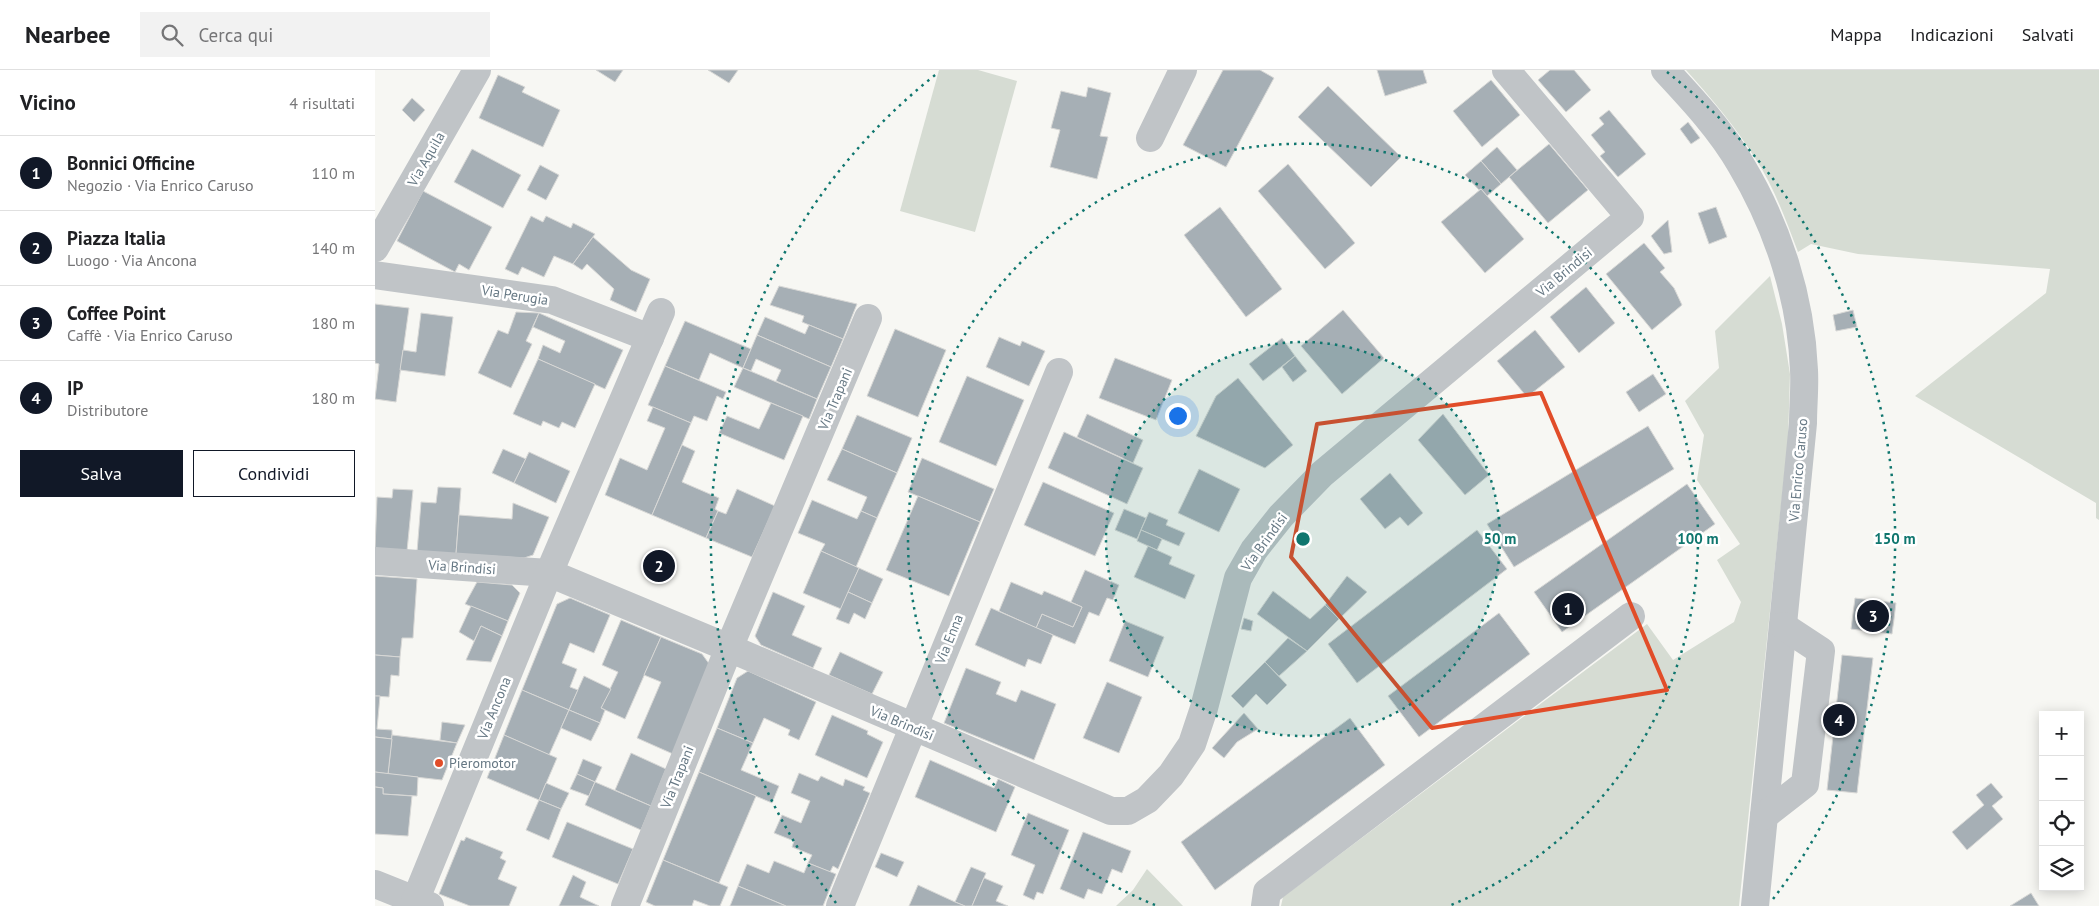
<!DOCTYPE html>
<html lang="it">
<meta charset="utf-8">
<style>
body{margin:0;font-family:"PT Sans",sans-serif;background:#f2f2f2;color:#202124}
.controls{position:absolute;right:15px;bottom:15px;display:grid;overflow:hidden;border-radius:0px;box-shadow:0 2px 12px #0003}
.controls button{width:45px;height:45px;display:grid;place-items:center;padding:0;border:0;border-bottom:1px solid #e0e0e0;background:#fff;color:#202124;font:25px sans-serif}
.you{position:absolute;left:802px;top:345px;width:18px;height:18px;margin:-12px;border:4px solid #fff;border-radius:50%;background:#1a73e8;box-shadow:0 0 0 8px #1a73e833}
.badge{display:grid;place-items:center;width:32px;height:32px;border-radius:50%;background:#111827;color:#fff;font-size:16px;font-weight:700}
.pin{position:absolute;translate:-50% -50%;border:2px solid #fff;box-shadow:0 1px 5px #0006}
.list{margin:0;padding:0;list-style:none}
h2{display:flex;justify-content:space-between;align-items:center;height:65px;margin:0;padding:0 20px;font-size:21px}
h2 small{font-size:16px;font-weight:400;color:#757577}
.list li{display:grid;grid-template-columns:32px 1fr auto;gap:15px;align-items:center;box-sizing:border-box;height:75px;padding:0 20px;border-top:1px solid #e0e0e0}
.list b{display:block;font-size:19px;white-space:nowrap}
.list p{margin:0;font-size:16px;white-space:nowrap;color:#757577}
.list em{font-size:16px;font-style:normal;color:#757577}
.actions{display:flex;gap:10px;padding:15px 20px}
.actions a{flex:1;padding:11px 0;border:1px solid #111827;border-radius:0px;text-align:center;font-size:18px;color:#111827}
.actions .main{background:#111827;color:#fff}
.icon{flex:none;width:28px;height:28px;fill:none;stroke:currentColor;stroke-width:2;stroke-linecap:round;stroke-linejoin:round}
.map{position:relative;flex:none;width:1724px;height:836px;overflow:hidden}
header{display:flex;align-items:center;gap:30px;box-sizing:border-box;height:70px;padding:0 25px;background:#fff;border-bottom:1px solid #e0e0e0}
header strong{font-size:24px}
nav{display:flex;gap:28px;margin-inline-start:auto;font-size:18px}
.search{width:350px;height:45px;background:#f2f2f2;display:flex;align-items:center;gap:12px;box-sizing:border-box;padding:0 18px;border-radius:0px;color:#757577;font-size:19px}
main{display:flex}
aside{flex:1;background:#fff}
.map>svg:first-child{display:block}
</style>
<header>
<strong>Nearbee</strong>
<div class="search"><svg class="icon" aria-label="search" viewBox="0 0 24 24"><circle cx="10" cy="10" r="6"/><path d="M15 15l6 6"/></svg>Cerca qui</div>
<nav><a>Mappa</a><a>Indicazioni</a><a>Salvati</a></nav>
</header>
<main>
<aside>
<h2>Vicino<small>4 risultati</small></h2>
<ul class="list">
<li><span class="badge">1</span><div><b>Bonnici Officine</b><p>Negozio · Via Enrico Caruso</p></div><em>110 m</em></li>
<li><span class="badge">2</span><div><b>Piazza Italia</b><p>Luogo · Via Ancona</p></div><em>140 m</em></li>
<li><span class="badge">3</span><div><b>Coffee Point</b><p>Caffè · Via Enrico Caruso</p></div><em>180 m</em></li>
<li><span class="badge">4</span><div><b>IP</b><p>Distributore</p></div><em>180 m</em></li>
</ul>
<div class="actions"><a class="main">Salva</a><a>Condividi</a></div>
</aside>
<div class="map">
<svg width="1724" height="836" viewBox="0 0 1724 836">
<rect width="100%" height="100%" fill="#f7f7f3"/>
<g fill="#d6dcd3">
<polygon points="564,0 603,0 642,11 600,162 525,141"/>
<path d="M 1311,0 L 1724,0 L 1724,450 L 1721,448 L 1721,433 L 1540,326 L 1671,223 L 1675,199 L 1483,184 L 1436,174 L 1423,182 C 1411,151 1399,116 1380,88 C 1360,56 1336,28 1311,0 Z"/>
<polygon points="1395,206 1407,254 1415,304 1413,370 1364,836 906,836 908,827 1272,554 1298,590 1359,552 1366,532 1342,490 1365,474 1322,410 1329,365 1310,331 1344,298 1340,261"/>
<polygon points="772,799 808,836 741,836 758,820"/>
</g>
<g fill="#a6afb5" stroke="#d8d8d6">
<polygon points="221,0 248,0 240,12"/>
<polygon points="333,0 363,0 354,13"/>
<polygon points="848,0 885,0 899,8 851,97 808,75"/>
<polygon points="1002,0 1048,0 1052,13 1010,26"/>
<polygon points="1175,0 1199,0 1216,20 1191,42 1163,10"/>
<polygon points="123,5 150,17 147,22 185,40 168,77 104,48"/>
<polygon points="1116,10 1145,45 1107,77 1078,41"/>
<polygon points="953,16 1026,87 996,117 923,47"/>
<polygon points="713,17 736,23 725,66 733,67 722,109 675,97 685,60 676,58 686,21 711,27"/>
<polygon points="37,28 50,40 39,52 27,40"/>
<polygon points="1234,40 1271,84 1243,107 1225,86 1230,82 1216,65 1229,54 1224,48"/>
<polygon points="1313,52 1325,68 1316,74 1305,59"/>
<polygon points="1174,74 1213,120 1173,153 1134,107"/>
<polygon points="1122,77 1142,100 1126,114 1106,91"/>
<polygon points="97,79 146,105 128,138 79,112"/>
<polygon points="1106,91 1126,114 1112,126 1106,119 1104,120 1090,105"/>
<polygon points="913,94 980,173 950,199 883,121"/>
<polygon points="165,95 184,105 171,130 152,120"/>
<polygon points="1106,119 1149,169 1110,203 1066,152"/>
<polygon points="48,121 117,157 94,200 84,194 80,202 22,171"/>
<polygon points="845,137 907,219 871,247 809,165"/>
<polygon points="1341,137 1352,167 1334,174 1323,143"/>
<polygon points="156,146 168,152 171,146 196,158 198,153 220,164 198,194 179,186 169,207 147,197 143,205 130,199"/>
<polygon points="1293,150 1297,182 1289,184 1276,166"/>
<polygon points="218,167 256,200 275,209 261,242 235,230 239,219 212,194 207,200 198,194"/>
<polygon points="1269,173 1290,198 1285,202 1299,218 1307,235 1277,260 1231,204"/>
<polygon points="404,216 482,234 468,269 427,252 429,246 395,235"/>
<polygon points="1211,217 1240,253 1204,283 1175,247"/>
<polygon points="0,234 34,238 21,332 0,329 4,294 0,293"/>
<polygon points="968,240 1009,288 967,324 926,276"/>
<polygon points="1478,240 1482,257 1461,261 1458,245"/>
<polygon points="141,242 164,243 151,271 157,274 136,318 103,303 123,260 133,264"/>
<polygon points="46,243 78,247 70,306 25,300 28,280 41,282"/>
<polygon points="164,243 248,280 230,319 163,289 168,275 185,283 190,271 158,257"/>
<polygon points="390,247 430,264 434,255 468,269 456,297 382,265"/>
<polygon points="310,251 376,279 368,298 335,283 324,310 290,296"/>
<polygon points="520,259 571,280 543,347 492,326"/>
<polygon points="1160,260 1190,297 1152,327 1122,291"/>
<polygon points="382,265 456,297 442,329 401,311 406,300 381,289 376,301 368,298"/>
<polygon points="624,267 645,276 647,271 670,281 654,316 611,297"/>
<polygon points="907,268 920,286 888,311 874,294"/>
<polygon points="920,286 932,301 918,312 907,297"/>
<polygon points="740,288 797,310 781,350 724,328"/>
<polygon points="163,289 220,314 200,358 187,352 184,358 168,351 166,356 138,344"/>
<polygon points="290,296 351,322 348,329 342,326 332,351 319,346 316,353 273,335"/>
<polygon points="368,298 442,329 434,349 359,317"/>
<polygon points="1278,304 1291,324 1264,342 1251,322"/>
<polygon points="592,306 649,330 621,396 564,372"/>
<polygon points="863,308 918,375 890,398 821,366 841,326"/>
<polygon points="396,333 428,346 409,390 344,363 352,346 384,359"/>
<polygon points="278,337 316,353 277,445 230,425 245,388 272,400 290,358 272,351"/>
<polygon points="712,344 768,370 758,393 702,367"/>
<polygon points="1068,344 1114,405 1090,425 1043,370"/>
<polygon points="482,345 537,368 522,403 467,379"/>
<polygon points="1273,356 1299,399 1139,497 1112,454"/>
<polygon points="689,362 768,398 752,434 673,398"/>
<polygon points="307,375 320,381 307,412 344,428 340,439 343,441 331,468 277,445"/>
<polygon points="128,379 151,389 139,413 117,403"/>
<polygon points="467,379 522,403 502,448 486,441 492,427 452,410"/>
<polygon points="154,382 195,401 181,433 139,413"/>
<polygon points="547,388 619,419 605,452 533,422"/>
<polygon points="824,399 865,419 844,462 803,443"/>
<polygon points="1015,403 1048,443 1033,456 1025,447 1010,459 985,429"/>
<polygon points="668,412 739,443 720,486 649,455"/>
<polygon points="1312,414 1340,454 1187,562 1159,522"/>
<polygon points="63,417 86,418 81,484 42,482 46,432 61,433"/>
<polygon points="18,419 38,420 32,481 0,479 2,427 17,428"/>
<polygon points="362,419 400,436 377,487 331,468 343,441 351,444"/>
<polygon points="543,426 605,452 574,526 511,500"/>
<polygon points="437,430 482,449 486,441 502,448 481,497 446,481 450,474 423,463"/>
<polygon points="138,433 174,447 158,485 149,488 81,484 84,445 137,449"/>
<polygon points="749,439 771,448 762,469 740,460"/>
<polygon points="774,442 793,450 791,455 810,463 804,476 766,460"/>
<polygon points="766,460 787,469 782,480 762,471"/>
<polygon points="1102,460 1132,499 982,613 953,574"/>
<polygon points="773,476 797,487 794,494 820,505 810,529 759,507"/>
<polygon points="446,481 484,498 466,539 428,523"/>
<polygon points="484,498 508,509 497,533 473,522"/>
<polygon points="710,500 744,515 738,530 732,528 724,546 714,542 700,574 661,558 667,544 698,557 707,537 696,532"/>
<polygon points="0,506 42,509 38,568 27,568 25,587 0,585"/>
<polygon points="972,506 992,522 964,549 950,535"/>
<polygon points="102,512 137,515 145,523 133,551 90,534"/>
<polygon points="636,512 667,525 669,521 707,537 698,557 667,544 661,558 624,541"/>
<polygon points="898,521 935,549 950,535 964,549 932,581 882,544"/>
<polygon points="398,522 430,536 417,565 447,578 438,598 386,575 380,566"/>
<polygon points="473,522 497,533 490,549 479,543 474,554 461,549"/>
<polygon points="195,528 235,545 219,583 195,573 187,593 202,599 195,617 203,620 194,640 147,620 182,534"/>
<polygon points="1480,528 1521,533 1517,564 1476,559"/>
<polygon points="96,536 133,551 127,566 106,556 99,571 84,562"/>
<polygon points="616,538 678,565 666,594 653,589 650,597 600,575"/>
<polygon points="1124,543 1155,584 1044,667 1013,626"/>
<polygon points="869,548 878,551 876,561 866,559"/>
<polygon points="246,550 286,567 250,649 226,638 243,602 227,595"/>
<polygon points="750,551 789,567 773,607 734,591"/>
<polygon points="106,556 127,566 116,592 91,590"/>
<polygon points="286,567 327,584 335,595 298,684 262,668 286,612 269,605"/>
<polygon points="913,568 932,581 904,606 890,592"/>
<polygon points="465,582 508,602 497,624 454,605"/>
<polygon points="0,585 25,587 24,606 16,605 14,627 0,626"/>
<polygon points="1467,585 1498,588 1482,723 1452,720"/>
<polygon points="890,592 912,615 892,635 881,624 868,638 856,626"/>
<polygon points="591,598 626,612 621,624 641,632 646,620 681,634 659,690 569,653"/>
<polygon points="373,601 441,632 424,670 413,665 415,660 389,648 378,673 342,658 362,608"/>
<polygon points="209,606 236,619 226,638 230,640 225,653 194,640"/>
<polygon points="732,612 767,627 744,683 708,668"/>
<polygon points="147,620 194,640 174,685 129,665"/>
<polygon points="0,626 5,626 2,659 17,660 17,669 0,667"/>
<polygon points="194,640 225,653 216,671 186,658"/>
<polygon points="869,643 883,659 862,672 849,688 837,678"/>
<polygon points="457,645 493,661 492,664 508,672 492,708 440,685"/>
<polygon points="975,648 1010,695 840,820 806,772"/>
<polygon points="67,652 90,655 82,673 65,670"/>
<polygon points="342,658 378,673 366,700 404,716 397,733 324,702"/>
<polygon points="17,665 82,673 67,710 13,704"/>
<polygon points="129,665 182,688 164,730 112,708"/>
<polygon points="0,667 17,669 13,704 0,702"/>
<polygon points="256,683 291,699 276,736 240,720"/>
<polygon points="208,689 227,697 220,712 202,704"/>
<polygon points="555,690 619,718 623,709 640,717 621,762 540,727"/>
<polygon points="0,702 43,707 42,726 8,724 8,718 0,717"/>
<polygon points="324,702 381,726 344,813 288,790"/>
<polygon points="424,703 443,711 446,706 468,716 470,709 490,717 488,720 495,723 463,799 458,796 455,802 433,793 437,785 417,777 419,771 399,763 407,745 426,753 435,731 416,723"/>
<polygon points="202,704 220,712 214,726 195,719"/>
<polygon points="220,712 276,736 266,760 210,735"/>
<polygon points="171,713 194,723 186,739 164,730"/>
<polygon points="1616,713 1628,727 1617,736 1628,749 1592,780 1577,762 1609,735 1601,725"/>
<polygon points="0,717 8,718 8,724 37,726 33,766 0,764"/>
<polygon points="164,730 186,739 174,770 151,760"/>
<polygon points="653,743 694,760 668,824 662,822 659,830 648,825 660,795 636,785"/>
<polygon points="192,752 258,779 243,814 177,787"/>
<polygon points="708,762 756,781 747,803 737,799 727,824 713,819 709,829 685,819"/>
<polygon points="91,767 128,782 125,788 131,791 123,809 142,817 134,836 95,836 64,824 86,770 89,771"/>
<polygon points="506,783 529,792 522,807 500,797"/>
<polygon points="288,790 353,817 345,836 335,836 319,830 317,836 280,836 271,832"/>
<polygon points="399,791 429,803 433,793 461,804 448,836 411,836 363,816 372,794 394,803"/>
<polygon points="596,797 611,803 597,836 590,836 580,832"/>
<polygon points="198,805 211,812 205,827 224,836 184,836"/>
<polygon points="609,808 628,816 621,831 633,836 597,836"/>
<polygon points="543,815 580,832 590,836 534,836"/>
<polygon points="363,816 411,836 355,836"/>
<polygon points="1656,823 1664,836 1635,836"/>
</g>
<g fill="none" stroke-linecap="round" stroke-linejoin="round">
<g stroke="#c0c4c7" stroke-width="28">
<path d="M 1290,0 C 1317,29 1346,60 1366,95 C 1403,157 1426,228 1429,300 C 1430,318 1428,336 1428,353 L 1380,836"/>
<polyline points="775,68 808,0"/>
<polyline points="0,178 102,0"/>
<polyline points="0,205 177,230 275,268"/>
<polyline points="0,491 174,503 354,578 493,248"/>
<polyline points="1389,746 1430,714 1446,581 1408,556"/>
<polyline points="0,814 55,836"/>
<polyline points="38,836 174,503 286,242"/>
<polyline points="250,836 354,578 736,741 753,741 772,730 796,705 817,674 829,638 863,508 879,480 906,446 947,404 1255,147 1131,0"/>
<polyline points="465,836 684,302"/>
<polyline points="890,836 892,822 1256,546"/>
</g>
</g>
<path fill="none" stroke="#e14d29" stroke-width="4" stroke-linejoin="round" d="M 1166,323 L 1292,620 L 1057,658 L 916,487 L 942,354 Z"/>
<circle cx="928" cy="469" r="197" fill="#0f766e" fill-opacity=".12"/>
<g fill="none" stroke="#0f766e" stroke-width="2.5" stroke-dasharray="2.5 5">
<circle cx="928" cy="469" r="197"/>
<path d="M780 835A395 395 0 1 1 1076 835"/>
<path d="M461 833A592 592 0 0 1 564 2M1292 2A592 592 0 0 1 1395 833"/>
</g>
<circle fill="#e14d29" stroke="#fff" stroke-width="2" cx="64" cy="693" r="5"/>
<g text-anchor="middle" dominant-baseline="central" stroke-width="5" stroke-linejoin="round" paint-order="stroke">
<g font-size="14" fill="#667884" stroke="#fff">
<text transform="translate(51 89) rotate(-60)">Via Aquila</text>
<text transform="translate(1189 202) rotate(-40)">Via Brindisi</text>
<text transform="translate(140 225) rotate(9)">Via Perugia</text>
<text transform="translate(460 329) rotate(-67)">Via Trapani</text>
<text transform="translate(1423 400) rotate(-85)">Via Enrico Caruso</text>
<text transform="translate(889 472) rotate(-54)">Via Brindisi</text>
<text transform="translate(87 497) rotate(4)">Via Brindisi</text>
<text transform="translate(574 569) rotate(-68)">Via Enna</text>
<text transform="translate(119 638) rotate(-68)">Via Ancona</text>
<text transform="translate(527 653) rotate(23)">Via Brindisi</text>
<text transform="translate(302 707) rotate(-68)">Via Trapani</text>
</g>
<g font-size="14" fill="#667884" stroke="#fff" text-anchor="start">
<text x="74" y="693">Pieromotor</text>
</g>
</g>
<circle cx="928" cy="469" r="8" fill="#0f766e" stroke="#fff" stroke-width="2.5"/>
<g font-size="15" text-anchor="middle" font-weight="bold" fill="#0f766e" stroke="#fff" stroke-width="5" stroke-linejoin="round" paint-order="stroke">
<text x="1125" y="474">50 m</text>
<text x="1323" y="474">100 m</text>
<text x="1520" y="474">150 m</text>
</g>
</svg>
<div class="controls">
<button>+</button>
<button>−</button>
<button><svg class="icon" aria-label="locate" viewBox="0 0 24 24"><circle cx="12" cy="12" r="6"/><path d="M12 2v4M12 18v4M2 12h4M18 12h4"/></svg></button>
<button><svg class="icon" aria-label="layers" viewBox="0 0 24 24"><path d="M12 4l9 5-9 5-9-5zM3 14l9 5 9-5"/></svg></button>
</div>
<div class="you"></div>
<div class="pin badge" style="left:1193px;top:539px">1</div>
<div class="pin badge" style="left:284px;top:496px">2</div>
<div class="pin badge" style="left:1498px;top:546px">3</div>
<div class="pin badge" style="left:1464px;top:650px">4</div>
</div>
</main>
